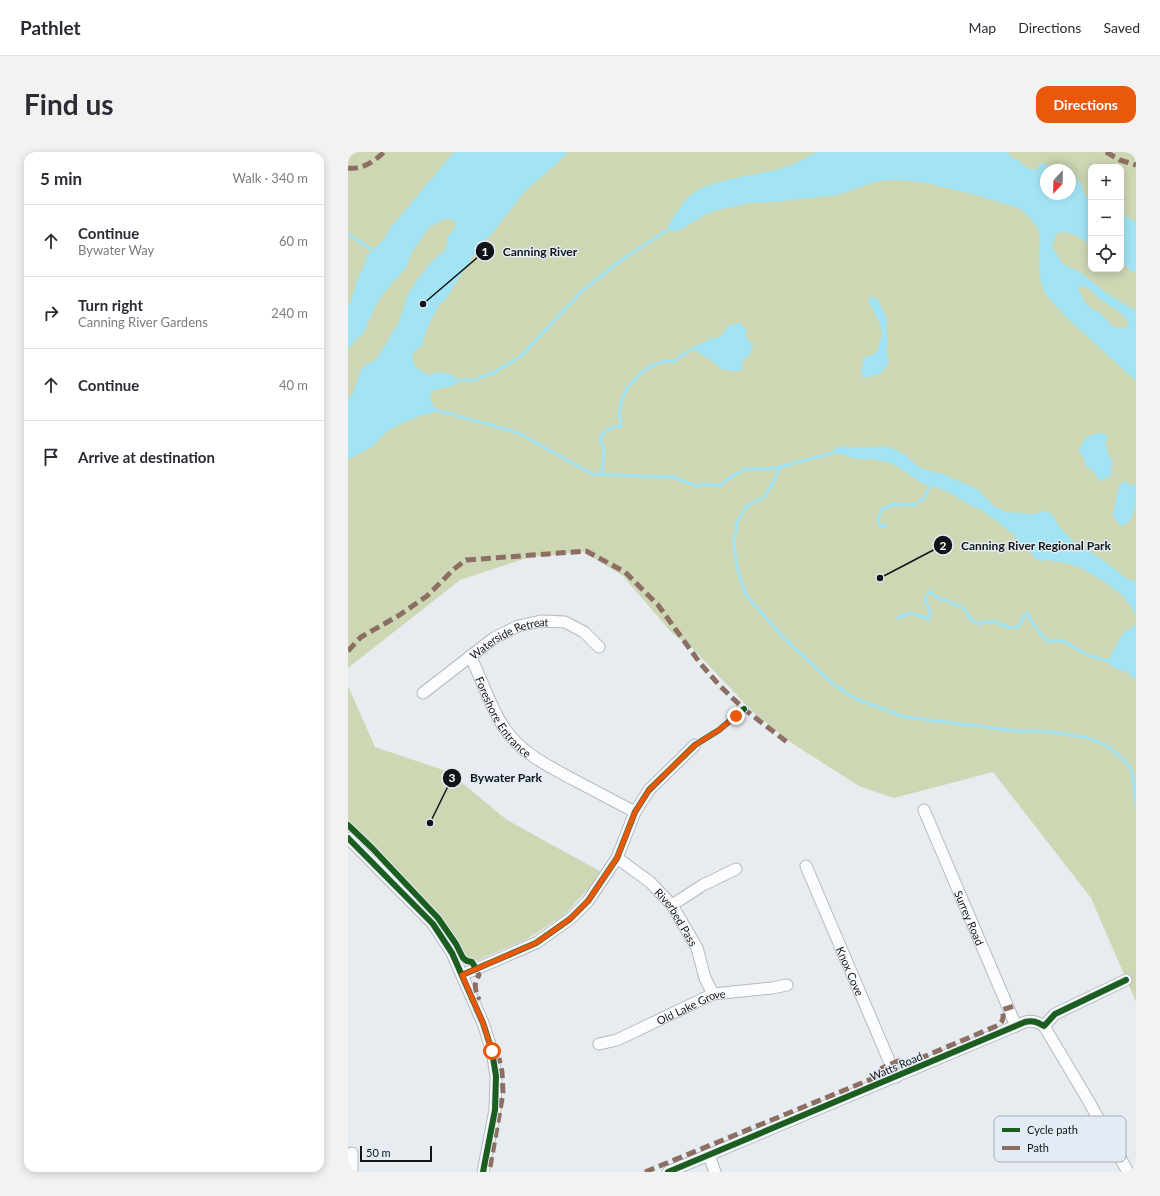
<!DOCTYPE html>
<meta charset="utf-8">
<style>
body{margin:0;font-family:Lato,sans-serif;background:#f2f2f3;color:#2b2b33}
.controls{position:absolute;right:12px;top:12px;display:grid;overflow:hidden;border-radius:8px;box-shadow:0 2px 10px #0003}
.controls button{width:36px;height:36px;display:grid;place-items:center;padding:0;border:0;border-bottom:1px solid #e1e1e2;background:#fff;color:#2b2b33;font:20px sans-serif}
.compass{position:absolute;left:692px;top:12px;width:36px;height:36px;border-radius:50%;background:#fff;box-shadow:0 2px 10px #0003;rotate:202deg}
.scale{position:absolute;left:12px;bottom:10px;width:72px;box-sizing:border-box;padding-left:4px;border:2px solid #121518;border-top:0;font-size:11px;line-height:14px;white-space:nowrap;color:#121518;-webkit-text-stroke:3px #e3ebf5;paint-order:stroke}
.stop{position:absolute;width:12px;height:12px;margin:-9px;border:3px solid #ea580c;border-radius:50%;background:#fff}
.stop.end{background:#ea580c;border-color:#fff;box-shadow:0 1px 4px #0008}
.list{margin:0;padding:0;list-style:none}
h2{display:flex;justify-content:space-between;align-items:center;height:52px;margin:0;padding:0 16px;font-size:17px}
h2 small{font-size:13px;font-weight:400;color:#7c7c81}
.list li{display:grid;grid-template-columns:26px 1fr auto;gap:12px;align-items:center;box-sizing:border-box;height:72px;padding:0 16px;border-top:1px solid #e1e1e2}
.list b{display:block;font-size:15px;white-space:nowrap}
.list p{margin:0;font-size:13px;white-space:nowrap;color:#7c7c81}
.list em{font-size:13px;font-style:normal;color:#7c7c81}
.icon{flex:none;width:22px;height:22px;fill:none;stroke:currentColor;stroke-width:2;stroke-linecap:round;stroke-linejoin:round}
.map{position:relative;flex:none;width:788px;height:1020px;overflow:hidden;border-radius:12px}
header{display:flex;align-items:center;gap:24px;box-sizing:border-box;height:56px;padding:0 20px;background:#fff;border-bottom:1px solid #e1e1e2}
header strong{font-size:19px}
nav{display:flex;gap:22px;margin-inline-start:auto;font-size:14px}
.intro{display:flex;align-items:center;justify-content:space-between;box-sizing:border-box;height:96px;padding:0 24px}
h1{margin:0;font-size:28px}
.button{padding:10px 18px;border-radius:12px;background:#ea580c;color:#fff;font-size:14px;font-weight:700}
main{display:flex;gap:24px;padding:0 24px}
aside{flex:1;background:#fff;border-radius:12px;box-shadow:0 2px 10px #0003}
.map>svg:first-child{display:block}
</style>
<header>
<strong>Pathlet</strong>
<nav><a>Map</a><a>Directions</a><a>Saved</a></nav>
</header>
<div class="intro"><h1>Find us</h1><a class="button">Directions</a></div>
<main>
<aside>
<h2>5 min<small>Walk · 340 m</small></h2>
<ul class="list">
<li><svg class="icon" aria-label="ahead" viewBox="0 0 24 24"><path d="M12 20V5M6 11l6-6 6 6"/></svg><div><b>Continue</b><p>Bywater Way</p></div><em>60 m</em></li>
<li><svg class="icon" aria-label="right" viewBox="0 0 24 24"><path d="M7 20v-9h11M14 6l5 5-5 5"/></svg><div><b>Turn right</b><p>Canning River Gardens</p></div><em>240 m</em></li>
<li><svg class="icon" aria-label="ahead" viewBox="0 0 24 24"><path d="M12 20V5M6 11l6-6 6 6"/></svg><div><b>Continue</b></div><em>40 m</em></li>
<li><svg class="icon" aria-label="arrive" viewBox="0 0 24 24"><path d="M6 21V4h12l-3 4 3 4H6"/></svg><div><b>Arrive at destination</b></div></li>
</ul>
</aside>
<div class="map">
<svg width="788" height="1020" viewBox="0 0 788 1020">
<rect width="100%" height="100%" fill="#e7ecf1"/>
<g fill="#cdd7b4" fill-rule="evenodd">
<path d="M 0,0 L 788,0 L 788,850 L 743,746 L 645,620 L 546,646 L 511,634 L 442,590 L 404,559 L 344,496 L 324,481 L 275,424 L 236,400 L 182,405 L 112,428 L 0,516 ZM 743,15 L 773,15 L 773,117 L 743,117 ZM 698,18 L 722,18 L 722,42 L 698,42 Z"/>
<polygon points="0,534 27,595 101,620 159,668 255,721 216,763 179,787 121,812 89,766 0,673"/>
</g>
<g fill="#a2e4f4" fill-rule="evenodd">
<path d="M 106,0 L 220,0 L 206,14 L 177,39 L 146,79 L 129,98 L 99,145 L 90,155 L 79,176 L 74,194 L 65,201 C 63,215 70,217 81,223 C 92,218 102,221 111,228 L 107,233 L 84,239 C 78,248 88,251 87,260 L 71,264 L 48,274 L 38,280 L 25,294 L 0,308 L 0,246 L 4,243 L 6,238 L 13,218 L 17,213 L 28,208 L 51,170 L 59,144 L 70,127 L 83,110 L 97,98 L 100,84 L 107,76 L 108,70 L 103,67 L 97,67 L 81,75 L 63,102 L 59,114 L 34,143 L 25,159 L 16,180 L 0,197 L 0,154 L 3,149 L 9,128 L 16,114 L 19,104 L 36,87 L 43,75 Z"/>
<path d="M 469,0 L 660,0 L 663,5 L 670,8 L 678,16 L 690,18 L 690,13 L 694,11 L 711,18 L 698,18 L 698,42 L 722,42 L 723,21 L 733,31 L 736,42 L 743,50 L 743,93 C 733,86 720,76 708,82 L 704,95 L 715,112 L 733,121 L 757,140 L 788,159 L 788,229 L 720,167 L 699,144 L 693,132 L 691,110 L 692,83 L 688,73 L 680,64 L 671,56 L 628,43 L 573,30 L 547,28 L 530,29 L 489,43 L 425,50 L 401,51 L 370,58 L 358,62 L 329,80 L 321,77 L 320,74 C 327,63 334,50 344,42 C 362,27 412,23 435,16 C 447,12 458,6 469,0 ZM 732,134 C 736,134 735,133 738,135 C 743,137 746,142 750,146 C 759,153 778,161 781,173 L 777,176 C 762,177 762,170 753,162 C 750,159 748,159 745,157 C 737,153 732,144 731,136 Z"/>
<polygon points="773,61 788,70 788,121 782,118 773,109"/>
<polygon points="523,144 530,148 540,169 538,174 540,189 539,199 541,210 539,214 532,222 515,226 513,222 515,209 514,207 526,202 530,198 534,182 532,172 520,148"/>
<path d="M 391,171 L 398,177 L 398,186 L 406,194 L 402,199 L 403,202 L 396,207 L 394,211 L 394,218 L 386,220 L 371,216 C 365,205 353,206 346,196 L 346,194 L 356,191 L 360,187 L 372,185 L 380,174 Z"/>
<polygon points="749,281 753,281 759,283 757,293 759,295 760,302 765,310 763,316 765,319 764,323 754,329 751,328 745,319 738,314 735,304 731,299 736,287"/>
<polygon points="491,294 514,296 538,294 555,301 571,315 588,321 593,321 629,337 646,354 658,360 688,362 693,359 701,360 707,366 711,375 726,390 758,410 778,426 788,430 788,464 782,453 774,443 754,428 731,415 721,412 700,408 693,409 688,407 681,399 670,390 667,384 654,373 632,357 626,355 598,339 572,330 549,314 539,310 521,307 510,307 497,304 488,300 486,297"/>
<path d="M 776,329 L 783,333 L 788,334 C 788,347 788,371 773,374 L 768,369 L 765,363 L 770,338 L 772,333 Z"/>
<path d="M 788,471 L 788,528 C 785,526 783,524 780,521 C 773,517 763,517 760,509 L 775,481 C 779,477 786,476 788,471 Z"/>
</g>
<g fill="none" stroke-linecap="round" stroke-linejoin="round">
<g stroke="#a2e4f4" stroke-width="3">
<polyline points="0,82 24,98"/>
<polyline points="111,228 126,228 147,220 173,204 235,138 272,109 321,77"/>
<polyline points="88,258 171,281 244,322 325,325 348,334 358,332 371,334 386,323 398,317 419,317 432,315 488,300"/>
<polyline points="432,315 426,330 416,345 400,353 389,370 386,392 389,416 398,443 435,485 484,531 508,547 557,565 668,579 697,579 728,584 736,585 751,590 759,594 779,611 784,620 788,652"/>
<path d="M 254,322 L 256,298 L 252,285 C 258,278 263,275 273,274 L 271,260 L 274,247 L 280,235 L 292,222 L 303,214 L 313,210 L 327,209 L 334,203 L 346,196"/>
<polyline points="539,373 533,375 530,368 534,357 548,352 566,353 575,347 582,334"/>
<polyline points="550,466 562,461 581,467 583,461 577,447 582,439 590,447 599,449 617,457 622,467 632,472 643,469 661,475 668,476 672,472 676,464 681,462 682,468 698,488 702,489 716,489 727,496 742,504 760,509"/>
</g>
<defs>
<g id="minor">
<path id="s1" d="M 122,504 C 134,527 141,552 155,574 C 172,601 202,615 230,630 C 249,640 268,650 287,660"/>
<path id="s2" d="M 75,541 L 146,486 L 170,474 L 193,469 L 217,470 L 236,480 L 251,495"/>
<path id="s3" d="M 576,658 L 668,874"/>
<polyline points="0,686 85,772 104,801 135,871 144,899 148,924 147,958 135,1020"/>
<path id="s4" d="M 269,706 L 302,730 L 324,753 L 349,796 L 357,826 L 365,842"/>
<path id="s5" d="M 458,714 L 548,925"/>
<polyline points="324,753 355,733 388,717"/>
<polyline points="114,823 188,791 222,767 240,749 269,706 287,660 301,638 347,593"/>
<polyline points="696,874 740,948 780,1020"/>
<path id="s6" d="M 251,892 L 269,888 L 365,842 L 424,836 L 439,833"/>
<polyline points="361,1003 367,1020"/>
<polyline points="4,1020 4,1001"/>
<path d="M 320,1020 L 677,870 C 685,868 689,870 696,874 L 707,862 L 778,828"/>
</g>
</defs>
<use href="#minor" stroke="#b6babe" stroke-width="13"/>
<use href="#minor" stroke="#fbfcfd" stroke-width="11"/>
<g stroke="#8d6e63" stroke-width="5" stroke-dasharray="10 5" stroke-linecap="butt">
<polyline points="758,0 772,8 788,13"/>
<path d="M 0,16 C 14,18 27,9 36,0"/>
<polyline points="0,499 13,485 50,464 79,444 106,417 118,408 238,399 277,420 310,453 352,511 371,533 396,557 439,590"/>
<path d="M 128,817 L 131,823 C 125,832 127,838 131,848"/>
<polyline points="142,1015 155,941 154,920 151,906"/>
<path d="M 297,1020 L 526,926 L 531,922 L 534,916 L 550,909 L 561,911 L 651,873 C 656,868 656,865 654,858 L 666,854"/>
</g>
<defs>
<g id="cycleway">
<polyline points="0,673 24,696 90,766 108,792 115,806 119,809 124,810 128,817"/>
<polyline points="0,686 85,772 104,801 135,871 144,899 148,924 147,958 135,1020"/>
<polyline points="114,823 188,791 222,767 240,749 269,706 287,660 301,638 347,593 371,578 396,557"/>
<path d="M 320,1020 L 677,870 C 685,868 689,870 696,874 L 707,862 L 778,828"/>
</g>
</defs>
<use href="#cycleway" stroke="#e3ebf5" stroke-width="8"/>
<use href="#cycleway" stroke="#1b5e20" stroke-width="6"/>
</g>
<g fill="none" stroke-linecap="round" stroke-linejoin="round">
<polyline stroke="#ea580c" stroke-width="5" points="144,899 135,871 114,823 188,791 222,767 240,749 269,706 287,660 301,638 347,593 371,578 388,564"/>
</g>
<g text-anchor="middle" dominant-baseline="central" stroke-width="3" stroke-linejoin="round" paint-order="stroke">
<g font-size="11" fill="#121518" stroke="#e3ebf5">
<text stroke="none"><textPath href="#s2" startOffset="104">Waterside Retreat</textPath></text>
<text stroke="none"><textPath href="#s1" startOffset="70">Foreshore Entrance</textPath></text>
<text stroke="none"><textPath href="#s4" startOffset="85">Riverbed Pass</textPath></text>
<text stroke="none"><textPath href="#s3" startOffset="117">Surrey Road</textPath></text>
<text stroke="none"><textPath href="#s5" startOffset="114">Knox Cove</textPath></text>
<text stroke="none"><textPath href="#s6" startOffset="100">Old Lake Grove</textPath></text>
<text transform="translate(548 914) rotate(-23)">Watts Road</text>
</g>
</g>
<rect x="646" y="964" width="132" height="46" rx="6" fill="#e3ebf5" stroke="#a4abb3" stroke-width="1"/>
<rect x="654" y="976" width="18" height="4" fill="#1b5e20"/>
<rect x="654" y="994" width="18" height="4" fill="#8d6e63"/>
<g font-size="11" fill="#121518">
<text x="679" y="982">Cycle path</text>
<text x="679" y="1000">Path</text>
</g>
<path fill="none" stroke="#121518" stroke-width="1.5" d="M75 152L137 99M532 426L595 393M82 671L104 626"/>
<g fill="#121518" stroke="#e3ebf5" stroke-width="1.5">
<circle cx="75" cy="152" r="4"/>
<circle cx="532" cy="426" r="4"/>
<circle cx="82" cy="671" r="4"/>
<circle cx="137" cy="99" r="10"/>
<circle cx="595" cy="393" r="10"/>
<circle cx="104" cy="626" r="10"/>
</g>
<g font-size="12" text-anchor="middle" font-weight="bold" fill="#fff">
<text x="137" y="104">1</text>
<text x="595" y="398">2</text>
<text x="104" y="630">3</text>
</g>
<g font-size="12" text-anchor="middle" font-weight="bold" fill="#121518" stroke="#e3ebf5" stroke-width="3" stroke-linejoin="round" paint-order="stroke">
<text x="192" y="104">Canning River</text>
<text x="688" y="398">Canning River Regional Park</text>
<text x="158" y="630">Bywater Park</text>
</g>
</svg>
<div class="controls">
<button>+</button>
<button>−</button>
<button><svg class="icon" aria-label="locate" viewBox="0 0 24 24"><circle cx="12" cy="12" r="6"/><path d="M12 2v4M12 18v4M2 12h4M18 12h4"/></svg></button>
</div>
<svg class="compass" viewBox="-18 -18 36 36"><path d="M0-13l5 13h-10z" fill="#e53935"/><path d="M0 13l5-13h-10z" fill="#7c7c81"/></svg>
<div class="scale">50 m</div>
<div class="stop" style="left:144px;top:899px"></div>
<div class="stop end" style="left:388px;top:564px"></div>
</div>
</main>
